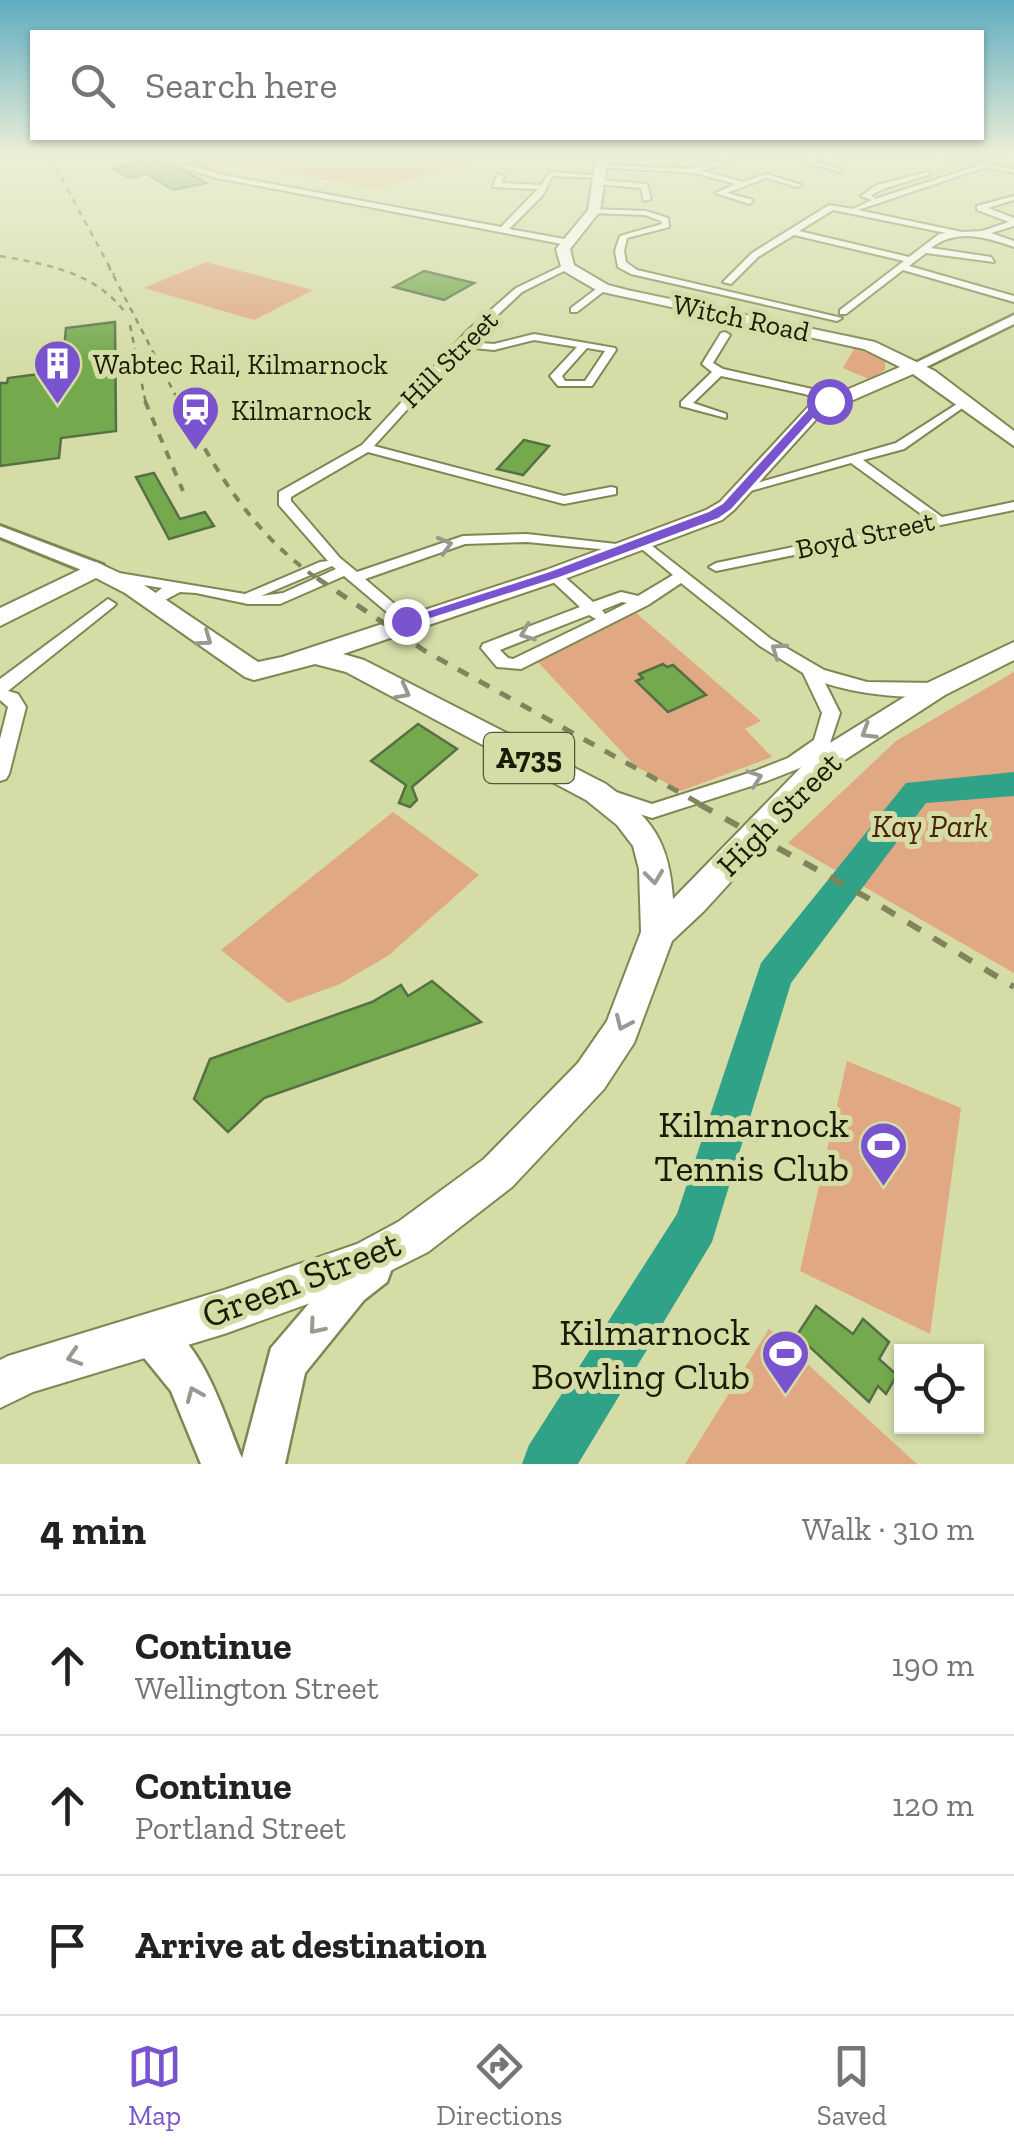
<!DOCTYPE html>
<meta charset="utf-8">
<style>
body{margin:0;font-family:"Zilla Slab",serif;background:#f6f6f6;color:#222}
.controls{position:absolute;right:30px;bottom:30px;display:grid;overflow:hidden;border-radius:0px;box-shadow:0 2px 8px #0004}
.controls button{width:90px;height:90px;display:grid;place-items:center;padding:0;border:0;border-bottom:2px solid #e0e0e0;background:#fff;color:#222;font:50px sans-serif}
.stop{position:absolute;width:30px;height:30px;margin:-22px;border:8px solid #7a54ce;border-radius:50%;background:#fff}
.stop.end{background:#7a54ce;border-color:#fff;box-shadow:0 2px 10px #0008}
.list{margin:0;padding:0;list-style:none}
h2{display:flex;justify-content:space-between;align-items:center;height:130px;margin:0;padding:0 40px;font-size:42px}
h2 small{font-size:32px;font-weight:400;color:#767676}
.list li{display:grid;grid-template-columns:65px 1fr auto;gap:30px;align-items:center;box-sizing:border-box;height:140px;padding:0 40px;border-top:2px solid #e0e0e0}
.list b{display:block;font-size:38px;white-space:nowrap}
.list p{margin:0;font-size:32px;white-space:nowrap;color:#767676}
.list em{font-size:32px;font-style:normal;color:#767676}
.icon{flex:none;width:55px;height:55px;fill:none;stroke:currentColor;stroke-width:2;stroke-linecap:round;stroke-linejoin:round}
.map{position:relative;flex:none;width:1014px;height:1464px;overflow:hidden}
.search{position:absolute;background:#fff;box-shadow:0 2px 8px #0004;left:30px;right:30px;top:30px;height:110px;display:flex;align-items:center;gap:25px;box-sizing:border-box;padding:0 35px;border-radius:0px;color:#767676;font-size:38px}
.sheet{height:550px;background:#fff}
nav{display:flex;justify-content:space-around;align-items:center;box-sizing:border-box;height:140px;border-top:2px solid #e0e0e0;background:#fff;font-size:28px;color:#767676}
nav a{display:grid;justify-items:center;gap:5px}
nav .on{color:#7a54ce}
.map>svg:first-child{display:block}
</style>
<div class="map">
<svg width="1014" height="1464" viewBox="0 0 1014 1464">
<rect width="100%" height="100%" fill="#d5dca6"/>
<g fill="#e0a883">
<polygon points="175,157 510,157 510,158 472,162 375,189 233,163 209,171"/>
<polygon points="206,262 313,290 254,320 144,288"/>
<polygon points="855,347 885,359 885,370 869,379 843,368"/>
<polygon points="635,612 761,721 745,729 772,757 681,791 635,766 535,659"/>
<polygon points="1014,672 1014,973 788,843 896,741"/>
<polygon points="393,812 479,875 389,955 340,984 288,1003 221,950"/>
<polygon points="847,1061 961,1108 930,1334 800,1271"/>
<polygon points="769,1329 917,1464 685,1464"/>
</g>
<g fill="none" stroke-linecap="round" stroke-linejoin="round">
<polygon fill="#2fa287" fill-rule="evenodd" points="1014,772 1014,796 926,803 791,983 712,1242 578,1464 522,1464 529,1445 677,1214 761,963 906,783"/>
</g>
<g fill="#74a94d" stroke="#567045" stroke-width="2.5">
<polygon points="147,159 176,166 206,183 173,190 147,174 129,178 114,169"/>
<polygon points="424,271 474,283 444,300 394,287"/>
<polygon points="115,322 116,431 61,438 59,458 0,466 0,383 7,383 8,378 62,371 66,328"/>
<polygon points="524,440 549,446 523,475 497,469"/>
<polygon points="154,473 180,519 205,512 214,526 169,539 136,477"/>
<polygon points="663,664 667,667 673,665 706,695 668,712 636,681 643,678 639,674"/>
<polygon points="418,724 457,749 412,787 417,800 410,807 399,803 406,785 371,761"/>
<polygon points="432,981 481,1022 264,1098 228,1132 194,1099 210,1059 372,1002 401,985 408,996"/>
<polygon points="816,1306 853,1334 863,1319 889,1342 879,1359 897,1375 886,1394 878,1386 869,1402 797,1335"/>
</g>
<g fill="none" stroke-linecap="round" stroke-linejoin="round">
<defs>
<g id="minor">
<polygon points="730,157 740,157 702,171 743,182 766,174 802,185 798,187 766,178 727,193 753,200 750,204 715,193 736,184 694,173 598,167 602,165 693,169"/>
<polygon points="817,157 826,157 816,162 843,170 839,172 805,162"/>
<path d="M 942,157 L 1014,169 L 1014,173 L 986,167 L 858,210 L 962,232 L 982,231 L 1009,222 L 977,210 L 977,206 L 1014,196 L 1014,200 L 988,208 L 1014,218 L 1014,226 L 991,233 L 1014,241 L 1014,247 C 985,237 957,228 931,248 L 991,257 L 994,262 L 926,253 L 909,266 L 1014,296 L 1014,302 L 903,270 L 846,314 L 840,314 L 840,310 L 904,261 L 794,235 L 758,257 L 731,284 L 723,282 L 752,253 L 829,205 L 853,209 L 872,200 L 861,196 L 877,185 L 927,172 L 931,174 L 883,189 L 871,195 L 875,199 L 977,166 ZM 833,210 L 946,233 L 939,234 L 909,257 L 799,231 Z"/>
<polygon points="187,164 219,174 501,227 538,189 493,187 497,174 504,176 501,183 541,185 550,172 605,176 601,178 552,176 543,195 509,229 570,240 567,245 217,178 184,168"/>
<polygon points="601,180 647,184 651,199 644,201 641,188 598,184"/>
<polygon points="591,209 646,211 668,218 669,227 627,238 624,251 626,262 637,270 842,318 837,321 631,274 618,267 615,251 620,236 662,224 661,221 645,215 594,213"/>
<path d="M 564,265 L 572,267 L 522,292 L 469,342 L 494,344 L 534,334 L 615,348 L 616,350 L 592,386 L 558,386 L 550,376 L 577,347 L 534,340 L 494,350 L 464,347 L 374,446 L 564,496 L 611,487 L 616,488 L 616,494 L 564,504 L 368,452 L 291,497 L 291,501 L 340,558 L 357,572 L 463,536 L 527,534 L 625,545 L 632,549 L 630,552 L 527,542 L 465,544 L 365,579 L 411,618 L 414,621 L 406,626 L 401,624 L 344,576 L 280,604 L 248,604 L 196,593 L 180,592 L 152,607 L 144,602 L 162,588 L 113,580 L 106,576 L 113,572 L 245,594 L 320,562 L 328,561 L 279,505 L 279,492 L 362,445 L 467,331 L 516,288 ZM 587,348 L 605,351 L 585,381 L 565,381 L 562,376 ZM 332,566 L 336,569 L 283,593 L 261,596 Z"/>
<polygon points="600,286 608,288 577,312 571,312 571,308"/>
<polygon points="725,332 730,335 713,363 723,369 812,389 835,401 829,404 805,394 721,376 693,403 726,414 726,418 681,406 681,402 712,372 702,364 721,333"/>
<polygon points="957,404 963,407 961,409 904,449 863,460 942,517 1014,502 1014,510 716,571 709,567 716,563 928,519 851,463 743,493 736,489 896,443"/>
<path d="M 642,538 L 771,639 L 824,670 L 867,682 L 936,683 L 944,689 C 926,705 848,692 825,683 L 840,713 L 828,749 L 800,768 L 767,781 L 652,818 L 603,802 L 601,797 L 603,792 L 610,790 L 652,804 L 755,771 L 788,758 L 814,740 L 822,713 L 803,673 L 760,646 L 681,583 L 648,605 L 521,669 L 497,667 L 481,648 L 483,644 L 580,607 L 549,578 L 549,572 L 559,572 L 593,602 L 621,592 L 638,596 L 673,575 L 637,545 L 637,539 ZM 622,602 L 627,603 L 605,614 L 602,610 ZM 589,615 L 596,619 L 513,659 L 508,658 L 500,650 Z"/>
<polygon points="108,599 116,604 113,607 8,691 18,694 26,707 9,774 6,779 0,781 0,739 8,707 0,700 0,679"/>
</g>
<polygon id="tertiary" points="0,526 103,565 105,569 103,573 89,573 0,537"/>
<g id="secondary">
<polygon points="1014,315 1014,324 920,370 907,367"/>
<path d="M 373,1249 L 387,1254 L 392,1268 L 387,1282 L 364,1300 L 305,1373 L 285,1464 L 201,1464 L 171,1391 L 136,1348 L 130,1334 L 136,1320 L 150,1314 C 202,1335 222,1410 242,1458 L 271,1348 L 336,1272 Z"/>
</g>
<path id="primary" d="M 596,157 L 608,157 L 600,211 L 570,249 L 574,265 L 608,285 L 627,290 L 875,342 L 935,371 L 1014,431 L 1014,446 L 913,374 L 821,414 L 734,510 L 722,520 L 562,580 L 343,654 L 364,660 L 606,784 C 652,819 669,840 673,899 L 817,751 L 927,683 L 1014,642 L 1014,660 L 945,695 L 837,765 L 704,911 L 672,941 L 634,1043 L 604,1089 L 512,1187 L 428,1252 L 366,1283 L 224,1334 L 33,1392 L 0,1408 L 0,1360 L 8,1356 L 224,1290 L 357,1244 L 398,1222 L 484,1159 L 578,1063 L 607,1021 L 641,932 L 639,869 L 633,846 L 617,825 L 586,800 L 346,672 L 315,664 L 254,680 L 245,677 L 125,593 L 96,578 L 0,626 L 0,608 L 96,562 L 141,583 L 258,662 L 282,657 L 546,570 L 706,510 L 720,502 L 809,406 L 900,367 L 864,349 L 598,291 L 562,270 L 556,249 L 588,210 Z"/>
</defs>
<use href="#minor" stroke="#808653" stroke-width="4"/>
<use href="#tertiary" stroke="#808653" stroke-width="6"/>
<use href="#secondary" stroke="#808653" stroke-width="5"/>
<use href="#primary" stroke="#808653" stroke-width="4"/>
<use href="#minor" fill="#fff" fill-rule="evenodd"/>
<use href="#tertiary" fill="#fff" fill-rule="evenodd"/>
<use href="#secondary" fill="#fff" fill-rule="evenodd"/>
<use href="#primary" fill="#fff" fill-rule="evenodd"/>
<g stroke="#7f845d" stroke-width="2.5" stroke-dasharray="6 6" stroke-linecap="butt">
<polyline points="50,157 114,275"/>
<path d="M 0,256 C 46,264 94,272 124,311"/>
<polyline points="108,265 180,404"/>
<polyline points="130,325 146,404"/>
</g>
<g stroke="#7f845d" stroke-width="4" stroke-dasharray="9 9" stroke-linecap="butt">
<polyline points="145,401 183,491"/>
<path d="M 179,401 C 215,471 254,536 321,581"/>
</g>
<polyline stroke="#7f845d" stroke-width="5" stroke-dasharray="12 12" stroke-linecap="butt" points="317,578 425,651 704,806"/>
<polyline stroke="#7f845d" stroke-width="6" stroke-dasharray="15 15" stroke-linecap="butt" points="699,804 866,897 1014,987"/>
</g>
<defs><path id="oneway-chevron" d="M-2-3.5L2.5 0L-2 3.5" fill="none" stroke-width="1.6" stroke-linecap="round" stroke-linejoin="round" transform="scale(2.5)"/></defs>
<g stroke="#98998f">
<use href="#oneway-chevron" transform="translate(445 545) rotate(-16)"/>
<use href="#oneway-chevron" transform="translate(527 633) rotate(159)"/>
<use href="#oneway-chevron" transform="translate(205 639) rotate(36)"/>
<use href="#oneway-chevron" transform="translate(778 650) rotate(-145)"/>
<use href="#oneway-chevron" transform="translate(403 692) rotate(28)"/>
<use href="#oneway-chevron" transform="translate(868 732) rotate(148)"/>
<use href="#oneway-chevron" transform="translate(755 778) rotate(-19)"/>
<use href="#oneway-chevron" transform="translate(654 877) rotate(83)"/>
<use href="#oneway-chevron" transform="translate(623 1023) rotate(114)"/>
<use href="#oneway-chevron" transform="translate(316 1327) rotate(130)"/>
<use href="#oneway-chevron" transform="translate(74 1357) rotate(163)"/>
<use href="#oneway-chevron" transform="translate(194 1394) rotate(-113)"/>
</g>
<linearGradient id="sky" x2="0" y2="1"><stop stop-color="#5eadc1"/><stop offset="0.43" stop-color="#ecefd7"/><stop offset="1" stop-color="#ecefd7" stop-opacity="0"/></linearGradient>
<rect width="1014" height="362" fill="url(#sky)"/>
<polygon fill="#7a54ce" points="829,398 833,404 818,412 731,509 718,518 559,577 411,624 399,621 550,572 709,512 723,504 811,407"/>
<defs>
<symbol id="building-pin" viewBox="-11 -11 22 30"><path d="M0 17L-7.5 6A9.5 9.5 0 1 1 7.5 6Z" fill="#7a54ce" stroke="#d5dca6"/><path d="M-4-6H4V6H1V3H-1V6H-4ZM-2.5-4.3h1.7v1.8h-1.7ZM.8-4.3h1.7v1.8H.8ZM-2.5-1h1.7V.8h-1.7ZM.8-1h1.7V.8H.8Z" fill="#fff"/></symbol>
<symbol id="station-pin" viewBox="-11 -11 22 30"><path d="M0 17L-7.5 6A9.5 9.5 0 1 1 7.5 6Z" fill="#7a54ce" stroke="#d5dca6"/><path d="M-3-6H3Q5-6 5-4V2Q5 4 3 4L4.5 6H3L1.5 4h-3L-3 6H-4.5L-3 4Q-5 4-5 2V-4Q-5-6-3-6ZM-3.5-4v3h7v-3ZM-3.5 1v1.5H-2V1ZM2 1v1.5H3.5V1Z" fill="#fff"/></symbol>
<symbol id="stadium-pin" viewBox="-11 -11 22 30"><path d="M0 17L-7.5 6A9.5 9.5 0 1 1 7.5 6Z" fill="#7a54ce" stroke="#d5dca6"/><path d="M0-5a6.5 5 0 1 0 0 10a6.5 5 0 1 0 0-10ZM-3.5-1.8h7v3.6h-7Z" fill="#fff"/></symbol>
</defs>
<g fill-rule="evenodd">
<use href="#building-pin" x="30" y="336" width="55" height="75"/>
<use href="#station-pin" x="168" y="382" width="55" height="75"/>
<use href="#stadium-pin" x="856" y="1118" width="55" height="75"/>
<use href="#stadium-pin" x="758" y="1326" width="55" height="75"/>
</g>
<g text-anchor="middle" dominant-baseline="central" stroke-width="10" stroke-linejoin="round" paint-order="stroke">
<g font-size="28" fill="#1a1c07" stroke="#d5dca6">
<text transform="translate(741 318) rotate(12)">Witch Road</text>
<text transform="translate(449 359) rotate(-45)">Hill Street</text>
<text transform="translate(865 535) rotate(-12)">Boyd Street</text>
</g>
<g font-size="28" fill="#1a1c07" stroke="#d5dca6" text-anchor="start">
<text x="93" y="364">Wabtec Rail, Kilmarnock</text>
<text x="231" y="410">Kilmarnock</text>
</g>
<rect fill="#d5dca6" stroke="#525637" stroke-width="2.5" x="484" y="733" width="90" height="50" rx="8"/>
<g font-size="30" font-weight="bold" fill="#1a1c07">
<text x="529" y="758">A735</text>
</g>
<g font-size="32" fill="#1a1c07" stroke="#d5dca6">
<text transform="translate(779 814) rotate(-45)">High Street</text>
</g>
<g font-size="32" font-style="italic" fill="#482409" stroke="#d5dca6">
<text x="930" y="826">Kay Park</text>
</g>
<g font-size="38" fill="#1a1c07" stroke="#d5dca6" text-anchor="end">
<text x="849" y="1124">Kilmarnock<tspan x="849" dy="44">Tennis Club</tspan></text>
<text x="750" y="1332">Kilmarnock<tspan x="750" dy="44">Bowling Club</tspan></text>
</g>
<g font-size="38" fill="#1a1c07" stroke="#d5dca6">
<text transform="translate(301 1279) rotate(-21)">Green Street</text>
</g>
</g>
</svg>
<div class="controls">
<button><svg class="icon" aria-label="locate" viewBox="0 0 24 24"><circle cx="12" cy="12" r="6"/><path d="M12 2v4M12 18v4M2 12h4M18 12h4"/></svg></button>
</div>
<div class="stop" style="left:829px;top:401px"></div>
<div class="stop end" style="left:406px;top:621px"></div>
<div class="search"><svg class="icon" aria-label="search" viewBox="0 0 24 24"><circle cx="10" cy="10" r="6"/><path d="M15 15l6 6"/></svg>Search here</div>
</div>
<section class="sheet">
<h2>4 min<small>Walk · 310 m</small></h2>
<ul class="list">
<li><svg class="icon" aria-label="ahead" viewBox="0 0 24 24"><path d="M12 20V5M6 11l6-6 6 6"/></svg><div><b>Continue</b><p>Wellington Street</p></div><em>190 m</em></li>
<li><svg class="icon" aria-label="ahead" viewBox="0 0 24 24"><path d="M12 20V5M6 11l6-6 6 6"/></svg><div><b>Continue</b><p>Portland Street</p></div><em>120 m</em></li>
<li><svg class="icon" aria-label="arrive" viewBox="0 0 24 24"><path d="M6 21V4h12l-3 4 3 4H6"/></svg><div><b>Arrive at destination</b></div></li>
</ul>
</section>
<nav>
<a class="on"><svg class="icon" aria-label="map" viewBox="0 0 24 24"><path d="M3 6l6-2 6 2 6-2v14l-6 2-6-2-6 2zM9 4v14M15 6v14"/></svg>Map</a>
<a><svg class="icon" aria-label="directions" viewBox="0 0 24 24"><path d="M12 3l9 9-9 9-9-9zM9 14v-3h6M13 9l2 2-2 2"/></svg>Directions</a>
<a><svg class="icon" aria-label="saved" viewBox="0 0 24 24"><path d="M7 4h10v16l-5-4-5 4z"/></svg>Saved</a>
</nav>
